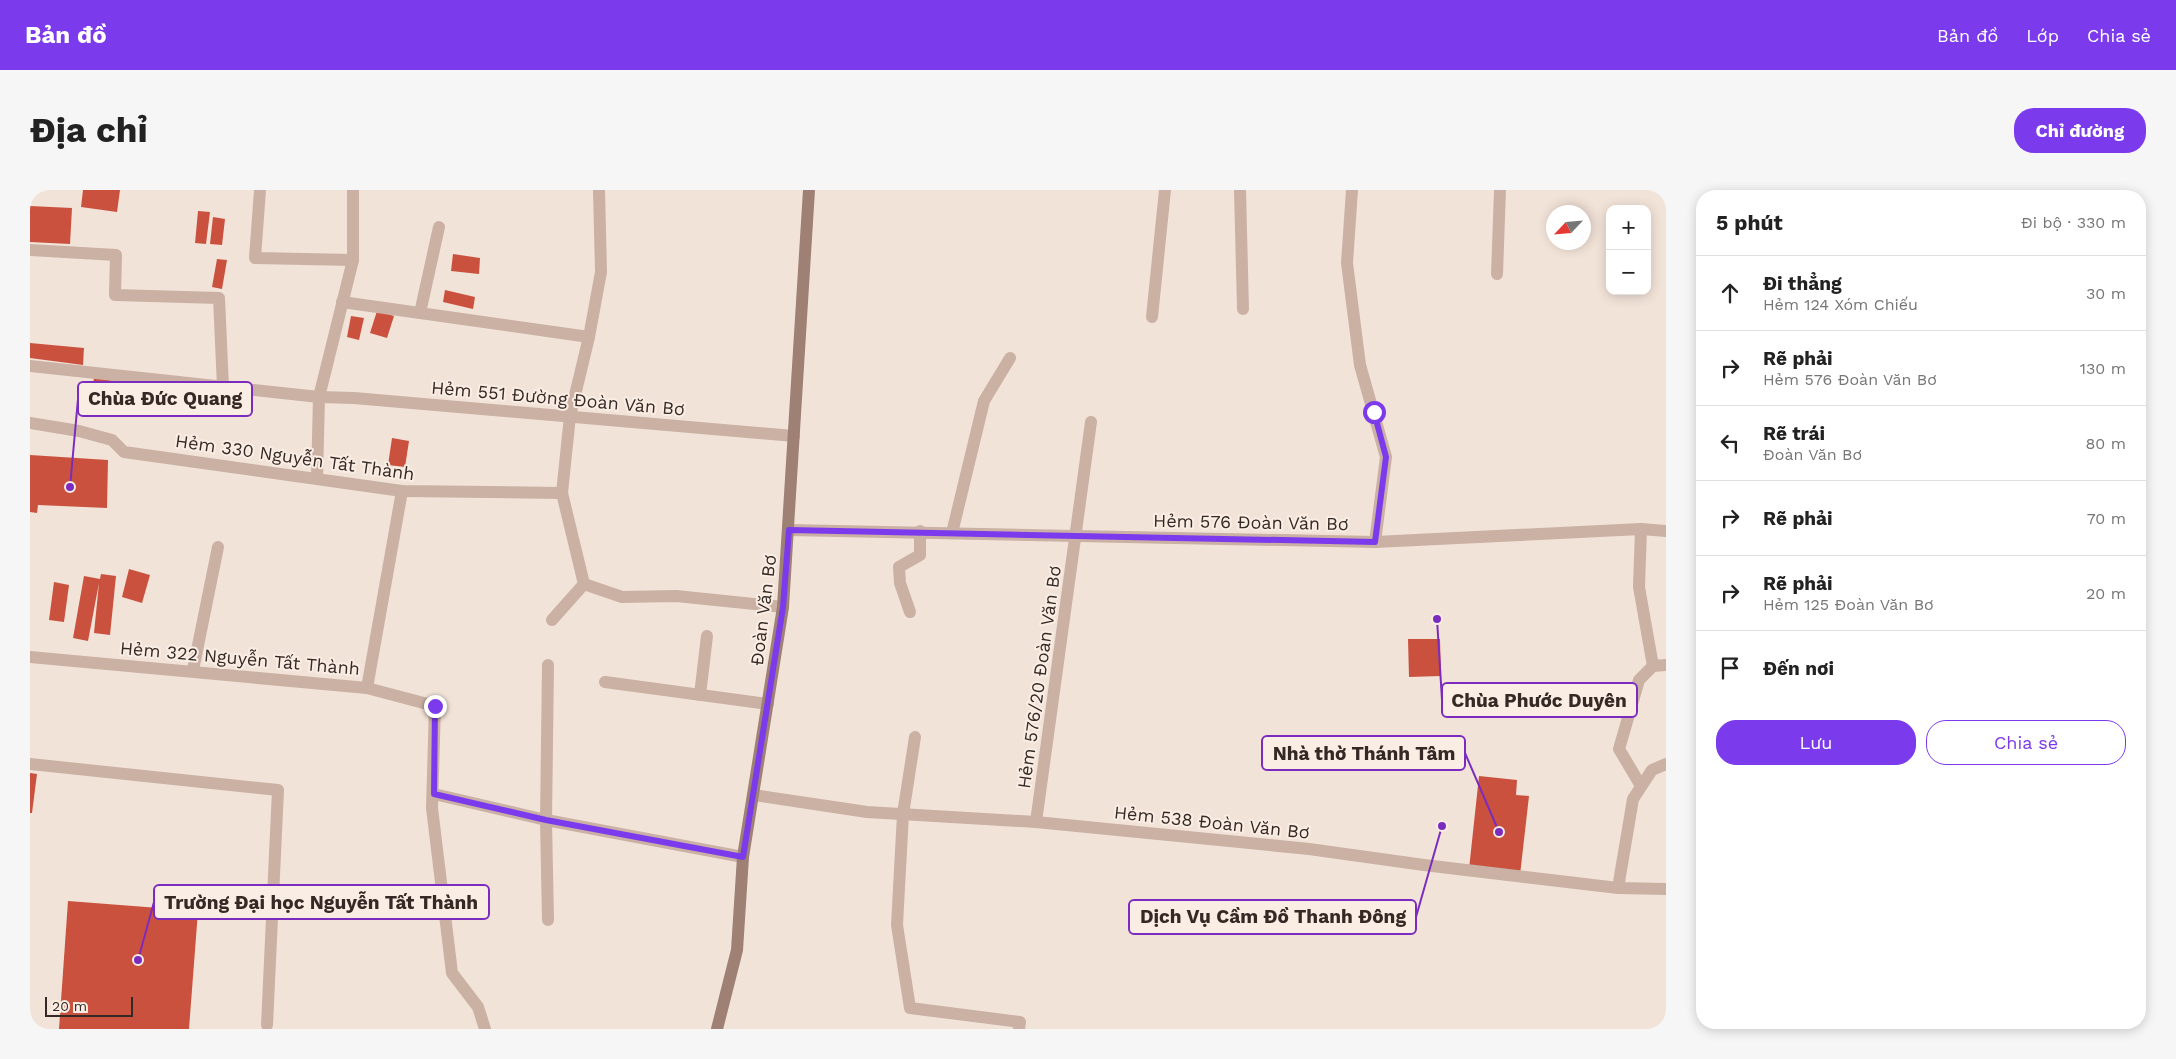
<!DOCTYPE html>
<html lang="vi">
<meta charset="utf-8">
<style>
body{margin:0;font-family:"Work Sans",sans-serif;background:#f6f6f6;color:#222}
.controls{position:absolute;right:15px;top:15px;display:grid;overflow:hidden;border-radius:10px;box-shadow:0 2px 12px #0003}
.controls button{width:45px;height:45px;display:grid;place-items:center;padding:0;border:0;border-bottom:1px solid #e0e0e0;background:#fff;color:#222;font:25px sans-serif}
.compass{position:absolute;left:1516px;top:15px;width:45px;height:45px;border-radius:50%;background:#fff;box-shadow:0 2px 12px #0003;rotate:244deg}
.scale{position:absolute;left:15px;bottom:12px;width:88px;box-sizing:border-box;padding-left:5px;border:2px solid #352926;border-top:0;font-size:14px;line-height:18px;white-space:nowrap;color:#352926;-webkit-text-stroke:4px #faeee4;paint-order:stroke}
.stop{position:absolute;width:15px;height:15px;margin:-11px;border:4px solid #7c3aed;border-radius:50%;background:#fff}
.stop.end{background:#7c3aed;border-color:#fff;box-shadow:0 1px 5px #0008}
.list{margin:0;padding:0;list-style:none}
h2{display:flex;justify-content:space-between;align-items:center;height:65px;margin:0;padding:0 20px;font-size:21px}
h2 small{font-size:16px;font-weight:400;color:#767676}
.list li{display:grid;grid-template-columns:32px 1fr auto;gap:15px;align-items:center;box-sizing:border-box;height:75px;padding:0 20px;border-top:1px solid #e0e0e0}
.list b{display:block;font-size:19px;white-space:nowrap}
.list p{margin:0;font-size:16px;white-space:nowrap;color:#767676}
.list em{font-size:16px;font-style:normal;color:#767676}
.actions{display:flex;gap:10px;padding:15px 20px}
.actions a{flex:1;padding:11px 0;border:1px solid #7c3aed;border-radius:20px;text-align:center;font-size:18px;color:#7c3aed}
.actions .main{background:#7c3aed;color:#fff}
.icon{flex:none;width:28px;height:28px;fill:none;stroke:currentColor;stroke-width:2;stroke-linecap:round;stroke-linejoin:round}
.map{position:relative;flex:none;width:1636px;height:839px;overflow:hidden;border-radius:20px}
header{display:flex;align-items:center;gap:30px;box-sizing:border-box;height:70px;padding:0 25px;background:#7c3aed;color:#fff}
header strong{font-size:24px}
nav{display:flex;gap:28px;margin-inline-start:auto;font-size:18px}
.intro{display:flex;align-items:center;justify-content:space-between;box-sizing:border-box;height:120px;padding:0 30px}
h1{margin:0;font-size:35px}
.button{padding:12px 22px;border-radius:20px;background:#7c3aed;color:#fff;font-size:18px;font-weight:700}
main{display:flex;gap:30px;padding:0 30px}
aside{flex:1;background:#fff;border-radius:20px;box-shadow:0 2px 12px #0003}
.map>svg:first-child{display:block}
</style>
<header>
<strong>Bản đồ</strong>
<nav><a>Bản đồ</a><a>Lớp</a><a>Chia sẻ</a></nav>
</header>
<div class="intro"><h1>Địa chỉ</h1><a class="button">Chỉ đường</a></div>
<main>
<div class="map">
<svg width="1636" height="839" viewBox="0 0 1636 839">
<rect width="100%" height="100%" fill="#f2e3d8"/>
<g fill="#ca513e">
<polygon points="53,0 90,0 87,22 51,17"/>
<polygon points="0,16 42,18 40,54 0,52"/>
<polygon points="168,21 180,22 176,54 165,53"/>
<polygon points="183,27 195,29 192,55 180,54"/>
<polygon points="423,64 450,68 449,84 421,81"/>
<polygon points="187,69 197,70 192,99 182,97"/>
<polygon points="415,100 445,107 443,119 413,112"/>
<polygon points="347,121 364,126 357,148 340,143"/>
<polygon points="321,126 334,128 329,150 317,147"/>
<polygon points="0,153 54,158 53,175 0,168"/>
<polygon points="64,188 101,193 95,217 59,214"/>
<polygon points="362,248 379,251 375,277 358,275"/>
<polygon points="0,265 78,270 77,318 8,315 7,323 0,322"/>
<polygon points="99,379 120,385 112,413 92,407"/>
<polygon points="71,384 86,386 80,445 64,443 69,393 58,451 43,448 54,386 70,389"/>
<polygon points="24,392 39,395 34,432 19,430"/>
<polygon points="1378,449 1410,449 1411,486 1379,487"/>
<polygon points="0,583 7,584 2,623 0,623"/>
<polygon points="1449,586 1487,590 1486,605 1499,606 1490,685 1439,679"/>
<polygon points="38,711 168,721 159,839 29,839"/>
</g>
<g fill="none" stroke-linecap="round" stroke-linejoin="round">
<g stroke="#cab1a4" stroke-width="12">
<polyline points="230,0 225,68 323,70"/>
<polyline points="0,60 86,65 85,105 189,108 193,197"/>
<polyline points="1467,84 1470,0"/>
<polyline points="312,112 559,147"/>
<polyline points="390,123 409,37"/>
<polyline points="0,176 289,207 324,208 764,246"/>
<polyline points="0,233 49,241 82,250 94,262 372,301 532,303"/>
<polyline points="287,288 289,207 323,70 323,0"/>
<polyline points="554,394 592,407 646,406 753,417"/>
<polyline points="522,430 554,394 532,303 540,226 559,147 571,82 569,0"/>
<polyline points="0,467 337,498 372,301"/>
<polyline points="518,475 516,630 713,667"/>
<polyline points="163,480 188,357"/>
<polyline points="575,492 738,514"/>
<polyline points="337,498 405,516 402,618 422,783 448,817 455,839"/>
<polyline points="670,505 677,446"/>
<polyline points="885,547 873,624 867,735 880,818 990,832 989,839"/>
<polyline points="0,574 248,600 237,835"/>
<polyline points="404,604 516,630 518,730"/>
<polyline points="1006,632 1061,232"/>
</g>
<g stroke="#cab1a4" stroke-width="12">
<polyline points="1210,0 1213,119"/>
<polyline points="1322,0 1317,73 1330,175 1356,267 1345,352"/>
<polyline points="1122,127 1135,0"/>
<polyline points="1611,339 1609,397 1623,476 1636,475"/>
<polyline points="759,340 1345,352 1611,339 1636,341"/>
<polyline points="922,343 954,211 980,168"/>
<polyline points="880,422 870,393 869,377 890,365 890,341"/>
<polyline points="1611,596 1589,559 1609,490 1623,476"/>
<polyline points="724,605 837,622 1006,632 1279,659 1394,675 1588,698 1636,699"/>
<polyline points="1588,698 1603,609 1622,580 1636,574"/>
</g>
<polyline stroke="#9e8075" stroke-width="12" points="687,839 707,760 713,667 753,417 779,0"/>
</g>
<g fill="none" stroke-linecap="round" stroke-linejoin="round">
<polyline stroke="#7c3aed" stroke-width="6" points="405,516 404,604 516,630 713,667 753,417 759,340 1345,352 1356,267 1344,222"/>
</g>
<g text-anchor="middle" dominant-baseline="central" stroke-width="4" stroke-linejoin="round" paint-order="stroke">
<g font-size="18" fill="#352926" stroke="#faeee4">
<text transform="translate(528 208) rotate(5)">Hẻm 551 Đường Đoàn Văn Bơ</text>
<text transform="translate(265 267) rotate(8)">Hẻm 330 Nguyễn Tất Thành</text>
<text transform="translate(1221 332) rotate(1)">Hẻm 576 Đoàn Văn Bơ</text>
<text transform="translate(733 420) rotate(-83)">Đoàn Văn Bơ</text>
<text transform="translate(210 468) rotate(5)">Hẻm 322 Nguyễn Tất Thành</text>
<text transform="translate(1009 487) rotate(-82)">Hẻm 576/20 Đoàn Văn Bơ</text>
<text transform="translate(1182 632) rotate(6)">Hẻm 538 Đoàn Văn Bơ</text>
</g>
</g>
<path fill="none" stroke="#7b2cbf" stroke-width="2" d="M40 297L48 209M1407 429L1412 510M1469 642L1435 563M108 770L124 712M1412 636L1386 727"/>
<g fill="#7b2cbf" stroke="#faeee4" stroke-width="2">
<circle cx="40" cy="297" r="5"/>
<circle cx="1407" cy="429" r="5"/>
<circle cx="1469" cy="642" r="5"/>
<circle cx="108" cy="770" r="5"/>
<circle cx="1412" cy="636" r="5"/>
</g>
<g fill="#faeee4" stroke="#7b2cbf" stroke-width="2">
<rect x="48" y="192" width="174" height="34" rx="5"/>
<rect x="1412" y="493" width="195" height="34" rx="5"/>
<rect x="1232" y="546" width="203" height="34" rx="5"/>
<rect x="124" y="695" width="335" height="34" rx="5"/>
<rect x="1099" y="710" width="287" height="34" rx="5"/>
</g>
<g font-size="19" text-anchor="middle" font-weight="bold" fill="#352926">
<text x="135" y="215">Chùa Đức Quang</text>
<text x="1509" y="517">Chùa Phước Duyên</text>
<text x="1334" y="570">Nhà thờ Thánh Tâm</text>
<text x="291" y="719">Trường Đại học Nguyễn Tất Thành</text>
<text x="1243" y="733">Dịch Vụ Cầm Đồ Thanh Đông</text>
</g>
</svg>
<div class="controls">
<button>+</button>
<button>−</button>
</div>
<svg class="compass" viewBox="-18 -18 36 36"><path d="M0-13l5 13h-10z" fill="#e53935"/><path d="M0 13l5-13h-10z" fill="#767676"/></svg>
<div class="scale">20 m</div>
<div class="stop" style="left:1344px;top:222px"></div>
<div class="stop end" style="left:405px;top:516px"></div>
</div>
<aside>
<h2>5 phút<small>Đi bộ · 330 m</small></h2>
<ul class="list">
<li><svg class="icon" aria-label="ahead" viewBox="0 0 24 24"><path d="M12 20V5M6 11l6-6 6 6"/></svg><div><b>Đi thẳng</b><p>Hẻm 124 Xóm Chiếu</p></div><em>30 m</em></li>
<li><svg class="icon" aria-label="right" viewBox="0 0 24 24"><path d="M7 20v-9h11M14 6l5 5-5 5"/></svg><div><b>Rẽ phải</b><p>Hẻm 576 Đoàn Văn Bơ</p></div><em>130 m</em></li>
<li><svg class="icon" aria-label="left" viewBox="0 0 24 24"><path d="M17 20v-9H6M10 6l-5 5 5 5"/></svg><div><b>Rẽ trái</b><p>Đoàn Văn Bơ</p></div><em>80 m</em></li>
<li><svg class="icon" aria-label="right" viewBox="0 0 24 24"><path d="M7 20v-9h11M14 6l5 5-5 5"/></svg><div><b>Rẽ phải</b></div><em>70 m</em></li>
<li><svg class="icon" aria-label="right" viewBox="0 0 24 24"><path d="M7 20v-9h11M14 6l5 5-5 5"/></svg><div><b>Rẽ phải</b><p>Hẻm 125 Đoàn Văn Bơ</p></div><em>20 m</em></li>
<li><svg class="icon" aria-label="arrive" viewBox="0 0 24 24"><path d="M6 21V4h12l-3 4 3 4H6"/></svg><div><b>Đến nơi</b></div></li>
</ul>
<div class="actions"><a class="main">Lưu</a><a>Chia sẻ</a></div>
</aside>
</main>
